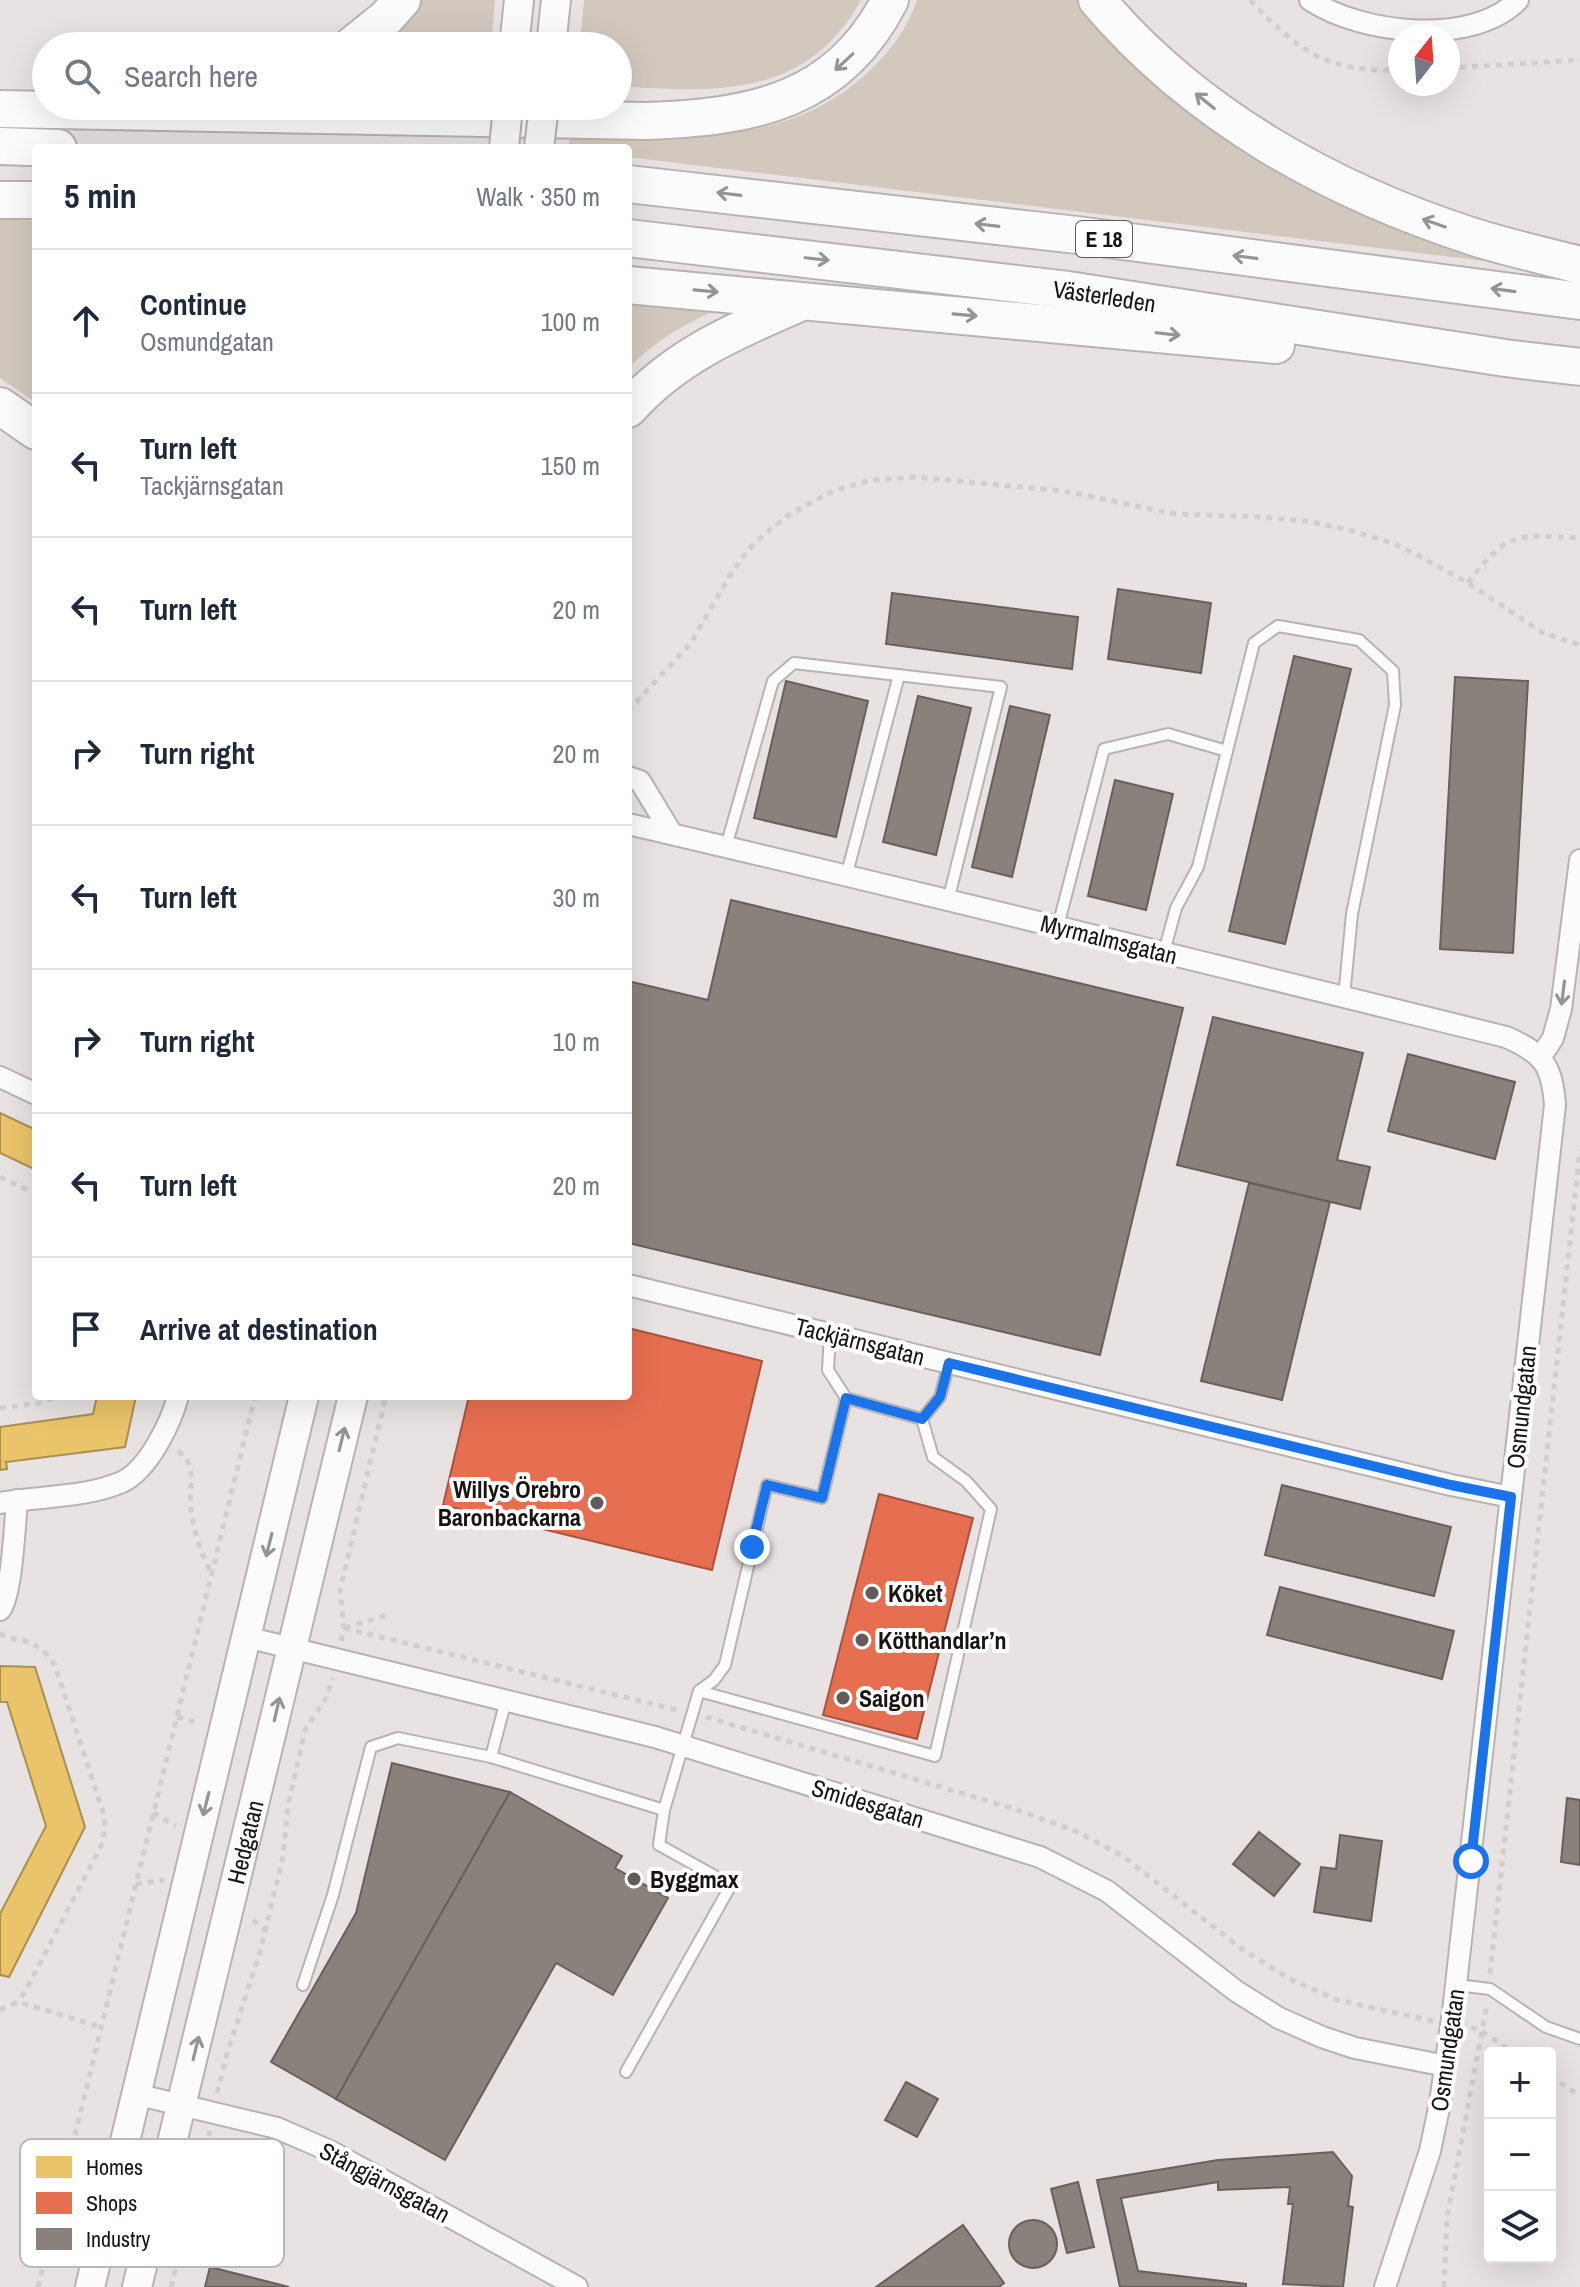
<!DOCTYPE html>
<meta charset="utf-8">
<style>
body{margin:0;font-family:"Archivo Narrow",sans-serif;background:#f6f6f7;color:#1f2937}
.controls{position:absolute;right:24px;bottom:24px;display:grid;overflow:hidden;border-radius:8px;box-shadow:0 8px 32px #0002}
.controls button{width:72px;height:72px;display:grid;place-items:center;padding:0;border:0;border-bottom:2px solid #e0e1e3;background:#fff;color:#1f2937;font:40px sans-serif}
.compass{position:absolute;left:1388px;top:24px;width:72px;height:72px;border-radius:50%;background:#fff;box-shadow:0 8px 32px #0002;rotate:17deg}
.stop{position:absolute;width:24px;height:24px;margin:-18px;border:6px solid #1a73e8;border-radius:50%;background:#fff}
.stop.end{background:#1a73e8;border-color:#fff;box-shadow:0 2px 8px #0008}
.list{margin:0;padding:0;list-style:none}
h2{display:flex;justify-content:space-between;align-items:center;height:104px;margin:0;padding:0 32px;font-size:34px}
h2 small{font-size:26px;font-weight:400;color:#747a83}
.list li{display:grid;grid-template-columns:52px 1fr auto;gap:24px;align-items:center;box-sizing:border-box;height:144px;padding:0 32px;border-top:2px solid #e0e1e3}
.list b{display:block;font-size:30px;white-space:nowrap}
.list p{margin:0;font-size:26px;white-space:nowrap;color:#747a83}
.list em{font-size:26px;font-style:normal;color:#747a83}
.icon{flex:none;width:44px;height:44px;fill:none;stroke:currentColor;stroke-width:2;stroke-linecap:round;stroke-linejoin:round}
.map{position:relative;flex:none;width:1580px;height:2287px;overflow:hidden}
.search{position:absolute;background:#fff;box-shadow:0 8px 32px #0002;left:32px;top:32px;width:600px;height:88px;display:flex;align-items:center;gap:20px;box-sizing:border-box;padding:0 28px;border-radius:44px;color:#747a83;font-size:30px}
.panel{position:absolute;background:#fff;box-shadow:0 8px 32px #0002;left:32px;top:144px;width:600px;height:1256px;border-radius:8px}
.map>svg:first-child{display:block}
</style>
<div class="map">
<svg width="1580" height="2287" viewBox="0 0 1580 2287">
<rect width="100%" height="100%" fill="#e8e2e2"/>
<g fill="#d2c8be">
<polygon points="414,0 495,0 491,46 367,46"/>
<path d="M 584,0 L 861,0 C 807,98 716,93 618,86 L 618,46 L 580,46 Z"/>
<path d="M 917,0 L 1080,0 L 1125,47 L 1518,265 L 628,157 L 628,148 L 569,148 L 570,129 C 675,135 782,151 866,74 C 889,53 907,30 917,0 Z"/>
<polygon points="0,219 36,221 36,403 0,378"/>
<path d="M 628,298 L 724,307 C 688,321 655,341 628,368 Z"/>
</g>
<g fill="#e9c46a" stroke="#aa8f50" stroke-width="2">
<polygon points="0,1113 36,1130 36,1170 0,1153"/>
<polygon points="97,1396 136,1396 125,1447 6,1462 7,1469 0,1470 0,1427 93,1414"/>
<polygon points="0,1666 35,1667 85,1827 9,1977 0,1975 0,1914 46,1826 7,1702 0,1702"/>
</g>
<g fill="#e76f51" stroke="#a9543e" stroke-width="2">
<polygon points="628,1328 762,1361 712,1570 443,1505 469,1396 628,1396"/>
<polygon points="879,1494 973,1518 917,1739 823,1715"/>
</g>
<g fill="#8a817c" stroke="#68605c" stroke-width="2">
<polygon points="1118,589 1211,603 1201,673 1108,659"/>
<polygon points="892,593 1078,617 1072,669 886,644"/>
<polygon points="1294,656 1351,669 1285,944 1229,931"/>
<polygon points="1455,677 1528,681 1513,953 1440,949"/>
<polygon points="786,681 868,701 836,837 754,818"/>
<polygon points="918,696 971,708 936,855 883,842"/>
<polygon points="1010,706 1050,715 1012,877 972,867"/>
<polygon points="1115,780 1173,794 1146,910 1088,896"/>
<polygon points="731,900 1183,1008 1100,1355 628,1243 628,981 708,1000"/>
<polygon points="1213,1017 1363,1053 1337,1160 1370,1167 1360,1209 1177,1165"/>
<polygon points="1408,1054 1515,1082 1495,1159 1388,1131"/>
<polygon points="1249,1183 1330,1202 1282,1400 1201,1381"/>
<polygon points="1282,1485 1451,1527 1434,1596 1265,1555"/>
<polygon points="1280,1587 1454,1631 1442,1679 1267,1635"/>
<polygon points="392,1763 510,1792 336,2099 271,2062 356,1913"/>
<polygon points="510,1792 622,1856 615,1868 668,1898 613,1995 556,1963 445,2160 336,2099"/>
<polygon points="1567,1798 1580,1800 1580,1865 1561,1862"/>
<polygon points="1259,1832 1300,1864 1274,1896 1233,1864"/>
<polygon points="1340,1835 1382,1841 1371,1921 1314,1912 1321,1867 1336,1869"/>
<polygon points="906,2082 938,2099 917,2137 885,2120"/>
<polygon points="1333,2152 1352,2176 1348,2206 1353,2207 1343,2287 1283,2284 1293,2204 1288,2204 1290,2187 1218,2190 1218,2182 1121,2198 1138,2271 1246,2284 1246,2287 1120,2287 1097,2180 1218,2160"/>
<polygon points="1078,2182 1094,2247 1067,2253 1051,2189"/>
<circle cx="1033" cy="2244" r="24"/>
<polygon points="963,2225 1004,2283 999,2287 876,2287"/>
<polygon points="210,2267 289,2287 205,2287"/>
</g>
<g fill="none" stroke-linecap="round" stroke-linejoin="round">
<defs>
<g id="service">
<polyline points="1227,751 1254,643 1278,626 1359,640 1393,671 1395,705 1352,914 1344,997"/>
<polyline points="726,847 773,681 794,663 1001,687 948,901"/>
<polyline points="846,877 899,675"/>
<polyline points="1058,926 1104,749 1168,734 1227,751 1198,867 1176,908 1164,952"/>
<polyline points="830,1334 828,1370 846,1398 822,1498 767,1485 725,1665 714,1680 699,1691 935,1756 991,1509 966,1481 933,1457 922,1419 940,1397 949,1363"/>
<polyline points="846,1398 922,1419"/>
<polyline points="491,1757 664,1810 699,1691"/>
<polyline points="303,1985 333,1895 371,1747 398,1738 491,1757 506,1700"/>
<polyline points="1457,1985 1490,1989 1546,2027 1580,2039"/>
<polyline points="626,2072 731,1885 659,1845 664,1810"/>
</g>
<g id="minor">
<path d="M 1310,0 C 1361,34 1472,47 1518,0"/>
<polyline points="628,777 640,781 672,834"/>
<path d="M 628,824 C 921,892 1214,965 1506,1037 C 1543,1053 1552,1065 1555,1105 L 1453,2011 L 1440,2103 L 1430,2151 L 1385,2287"/>
<polyline points="1540,1058 1553,1038 1561,1009 1580,860"/>
<polyline points="0,1077 36,1094"/>
<polyline points="628,1285 1451,1485 1511,1497"/>
<path d="M 0,1503 C 39,1496 85,1498 122,1482 C 148,1470 171,1423 178,1396"/>
<path d="M 0,1610 C 12,1596 15,1522 17,1500"/>
<polyline points="246,1637 655,1737 1040,1857 1107,1891 1236,1991 1279,2018 1322,2037 1355,2048 1446,2066"/>
<polyline points="135,2094 277,2128 332,2152 577,2287"/>
</g>
<g id="secondary">
<polyline points="514,46 519,0"/>
<polyline points="551,46 556,0"/>
<polyline points="90,2287 304,1396"/>
<path id="s1" d="M 137,2287 L 353,1396"/>
</g>
<g id="motorway">
<path d="M 1097,0 C 1195,116 1331,191 1474,237 C 1509,248 1545,256 1580,265"/>
<polyline points="351,46 386,18 402,0"/>
<path d="M 0,109 L 647,121 C 752,117 838,102 890,0"/>
<polyline points="0,146 58,148"/>
<polyline points="628,184 1077,235 1580,301"/>
<polyline points="0,200 36,200"/>
<path id="s2" d="M 628,238 L 1068,290 L 1505,358 L 1580,367"/>
<polyline points="628,285 1276,345"/>
<polyline points="0,406 36,431"/>
<path d="M 628,409 C 676,355 737,330 802,302"/>
</g>
</defs>
<use href="#service" stroke="#b8b3b2" stroke-width="14"/>
<use href="#minor" stroke="#b8b3b2" stroke-width="24"/>
<use href="#secondary" stroke="#b8b3b2" stroke-width="32"/>
<use href="#motorway" stroke="#b8b3b2" stroke-width="40"/>
<g stroke="#d1cfce" stroke-width="5" stroke-dasharray="6 6" stroke-linecap="butt">
<path d="M 1250,0 C 1300,52 1325,72 1400,70"/>
<polyline points="1448,68 1580,60"/>
<path d="M 1468,583 C 1508,530 1517,535 1580,538"/>
<polyline points="628,711 691,643 729,577 747,551 766,533 790,514 833,491 871,480 915,477 1064,491 1175,514 1262,517 1312,522 1349,530 1392,543 1419,556 1468,583 1543,633 1580,645"/>
<polyline points="0,1177 36,1194"/>
<polyline points="0,1408 39,1403 59,1396"/>
<path d="M 178,1451 C 199,1466 188,1488 191,1510 C 194,1530 201,1555 211,1572"/>
<polyline points="344,1628 677,1710"/>
<polyline points="345,1628 390,1614"/>
<path d="M 0,1633 C 8,1640 15,1638 25,1641 C 38,1645 48,1654 55,1666 L 105,1818 L 103,1842 L 25,1992 L 16,2003"/>
<polyline points="341,1641 344,1628 340,1590 386,1396"/>
<polyline points="177,1717 199,1723"/>
<polyline points="706,1717 1015,1809 1078,1832 1124,1857 1242,1949 1288,1978 1337,2000 1433,2021"/>
<polyline points="153,1813 176,1826"/>
<polyline points="136,1884 164,1880"/>
<polyline points="253,1920 265,1931"/>
<polyline points="1490,1974 1580,1150"/>
<polyline points="0,2010 16,2003 22,2003 101,2027"/>
<polyline points="1471,2027 1483,2032 1514,2053"/>
<polyline points="1550,2076 1580,2096"/>
<polyline points="217,2093 227,2054 260,1952 283,1857 288,1806 305,1730 326,1698 333,1678"/>
<polyline points="38,2287 255,1396"/>
<polyline points="171,2287 210,2131"/>
<polyline points="1444,2287 1447,2218 1487,2004"/>
</g>
<use href="#service" stroke="#fcfbfb" stroke-width="10"/>
<use href="#minor" stroke="#fcfbfb" stroke-width="20"/>
<use href="#secondary" stroke="#fcfbfb" stroke-width="28"/>
<use href="#motorway" stroke="#fcfbfb" stroke-width="36"/>
<defs>
<g id="secondary-bridge">
<polyline points="504,148 508,106"/>
<polyline points="539,148 544,106"/>
</g>
</defs>
<use href="#secondary-bridge" stroke="#b8b3b2" stroke-width="32" stroke-linecap="butt"/>
<use href="#secondary-bridge" stroke="#fcfbfb" stroke-width="28"/>
</g>
<defs><path id="oneway-shaft" d="M-6 0H5M1.5-3L5.5 0L1.5 3" fill="none" stroke-width="1.6" stroke-linecap="round" stroke-linejoin="round" transform="scale(2)"/></defs>
<g stroke="#959393">
<use href="#oneway-shaft" transform="translate(844 62) rotate(137)"/>
<use href="#oneway-shaft" transform="translate(1205 101) rotate(-141)"/>
<use href="#oneway-shaft" transform="translate(729 194) rotate(-173)"/>
<use href="#oneway-shaft" transform="translate(1434 223) rotate(-161)"/>
<use href="#oneway-shaft" transform="translate(987 225) rotate(-173)"/>
<use href="#oneway-shaft" transform="translate(1245 257) rotate(-173)"/>
<use href="#oneway-shaft" transform="translate(817 259) rotate(6)"/>
<use href="#oneway-shaft" transform="translate(1503 290) rotate(-172)"/>
<use href="#oneway-shaft" transform="translate(706 291) rotate(5)"/>
<use href="#oneway-shaft" transform="translate(965 315) rotate(5)"/>
<use href="#oneway-shaft" transform="translate(1168 334) rotate(6)"/>
<use href="#oneway-shaft" transform="translate(1563 993) rotate(97)"/>
<use href="#oneway-shaft" transform="translate(342 1439) rotate(-76)"/>
<use href="#oneway-shaft" transform="translate(269 1545) rotate(104)"/>
<use href="#oneway-shaft" transform="translate(277 1709) rotate(-77)"/>
<use href="#oneway-shaft" transform="translate(206 1804) rotate(104)"/>
<use href="#oneway-shaft" transform="translate(196 2048) rotate(-76)"/>
</g>
<g fill="none" stroke-linecap="round" stroke-linejoin="round">
<polyline stroke="#1a73e8" stroke-width="10" points="752,1547 767,1485 822,1498 846,1398 922,1419 940,1397 949,1363 1451,1485 1511,1497 1471,1861"/>
</g>
<g fill="#615c5b" stroke="#fff" stroke-width="3">
<circle cx="597" cy="1503" r="8"/>
<circle cx="872" cy="1593" r="8"/>
<circle cx="862" cy="1640" r="8"/>
<circle cx="843" cy="1698" r="8"/>
<circle cx="634" cy="1879" r="8"/>
</g>
<g text-anchor="middle" dominant-baseline="central" stroke-width="8" stroke-linejoin="round" paint-order="stroke">
<rect fill="#fff" stroke="#5d5a5a" stroke-width="2" x="1076" y="221" width="56" height="36" rx="6"/>
<g font-size="22" font-weight="bold" fill="#181413">
<text x="1104" y="239">E 18</text>
</g>
<g font-size="24" fill="#181413" stroke="#fff">
<text stroke="none"><textPath href="#s2" startOffset="480">Västerleden</textPath></text>
<text transform="translate(1109 939) rotate(14)">Myrmalmsgatan</text>
<text transform="translate(860 1341) rotate(14)">Tackjärnsgatan</text>
<text transform="translate(1521 1407) rotate(-84)">Osmundgatan</text>
<text transform="translate(868 1803) rotate(17)">Smidesgatan</text>
<text stroke="none"><textPath href="#s1" startOffset="458">Hedgatan</textPath></text>
<text transform="translate(1447 2050) rotate(-82)">Osmundgatan</text>
<text transform="translate(385 2182) rotate(28)">Stångjärnsgatan</text>
</g>
<g font-size="24" font-weight="bold" fill="#181413" stroke="#fff" text-anchor="start">
<text x="581" y="1489" text-anchor="end">Willys Örebro<tspan x="581" dy="28">Baronbackarna</tspan></text>
<text x="888" y="1593">Köket</text>
<text x="878" y="1640">Kötthandlar’n</text>
<text x="859" y="1698">Saigon</text>
<text x="650" y="1879">Byggmax</text>
</g>
</g>
<rect x="20" y="2139" width="264" height="128" rx="12" fill="#fff" stroke="#bab8b8" stroke-width="2"/>
<rect x="36" y="2156" width="36" height="22" fill="#e9c46a"/>
<rect x="36" y="2192" width="36" height="22" fill="#e76f51"/>
<rect x="36" y="2228" width="36" height="22" fill="#8a817c"/>
<g font-size="22" fill="#181413">
<text x="86" y="2175">Homes</text>
<text x="86" y="2211">Shops</text>
<text x="86" y="2247">Industry</text>
</g>
</svg>
<div class="controls">
<button>+</button>
<button>−</button>
<button><svg class="icon" aria-label="layers" viewBox="0 0 24 24"><path d="M12 4l9 5-9 5-9-5zM3 14l9 5 9-5"/></svg></button>
</div>
<svg class="compass" viewBox="-18 -18 36 36"><path d="M0-13l5 13h-10z" fill="#e53935"/><path d="M0 13l5-13h-10z" fill="#747a83"/></svg>
<div class="stop" style="left:1471px;top:1861px"></div>
<div class="stop end" style="left:752px;top:1547px"></div>
<div class="search"><svg class="icon" aria-label="search" viewBox="0 0 24 24"><circle cx="10" cy="10" r="6"/><path d="M15 15l6 6"/></svg>Search here</div>
<section class="panel">
<h2>5 min<small>Walk · 350 m</small></h2>
<ul class="list">
<li><svg class="icon" aria-label="ahead" viewBox="0 0 24 24"><path d="M12 20V5M6 11l6-6 6 6"/></svg><div><b>Continue</b><p>Osmundgatan</p></div><em>100 m</em></li>
<li><svg class="icon" aria-label="left" viewBox="0 0 24 24"><path d="M17 20v-9H6M10 6l-5 5 5 5"/></svg><div><b>Turn left</b><p>Tackjärnsgatan</p></div><em>150 m</em></li>
<li><svg class="icon" aria-label="left" viewBox="0 0 24 24"><path d="M17 20v-9H6M10 6l-5 5 5 5"/></svg><div><b>Turn left</b></div><em>20 m</em></li>
<li><svg class="icon" aria-label="right" viewBox="0 0 24 24"><path d="M7 20v-9h11M14 6l5 5-5 5"/></svg><div><b>Turn right</b></div><em>20 m</em></li>
<li><svg class="icon" aria-label="left" viewBox="0 0 24 24"><path d="M17 20v-9H6M10 6l-5 5 5 5"/></svg><div><b>Turn left</b></div><em>30 m</em></li>
<li><svg class="icon" aria-label="right" viewBox="0 0 24 24"><path d="M7 20v-9h11M14 6l5 5-5 5"/></svg><div><b>Turn right</b></div><em>10 m</em></li>
<li><svg class="icon" aria-label="left" viewBox="0 0 24 24"><path d="M17 20v-9H6M10 6l-5 5 5 5"/></svg><div><b>Turn left</b></div><em>20 m</em></li>
<li><svg class="icon" aria-label="arrive" viewBox="0 0 24 24"><path d="M6 21V4h12l-3 4 3 4H6"/></svg><div><b>Arrive at destination</b></div></li>
</ul>
</section>
</div>
